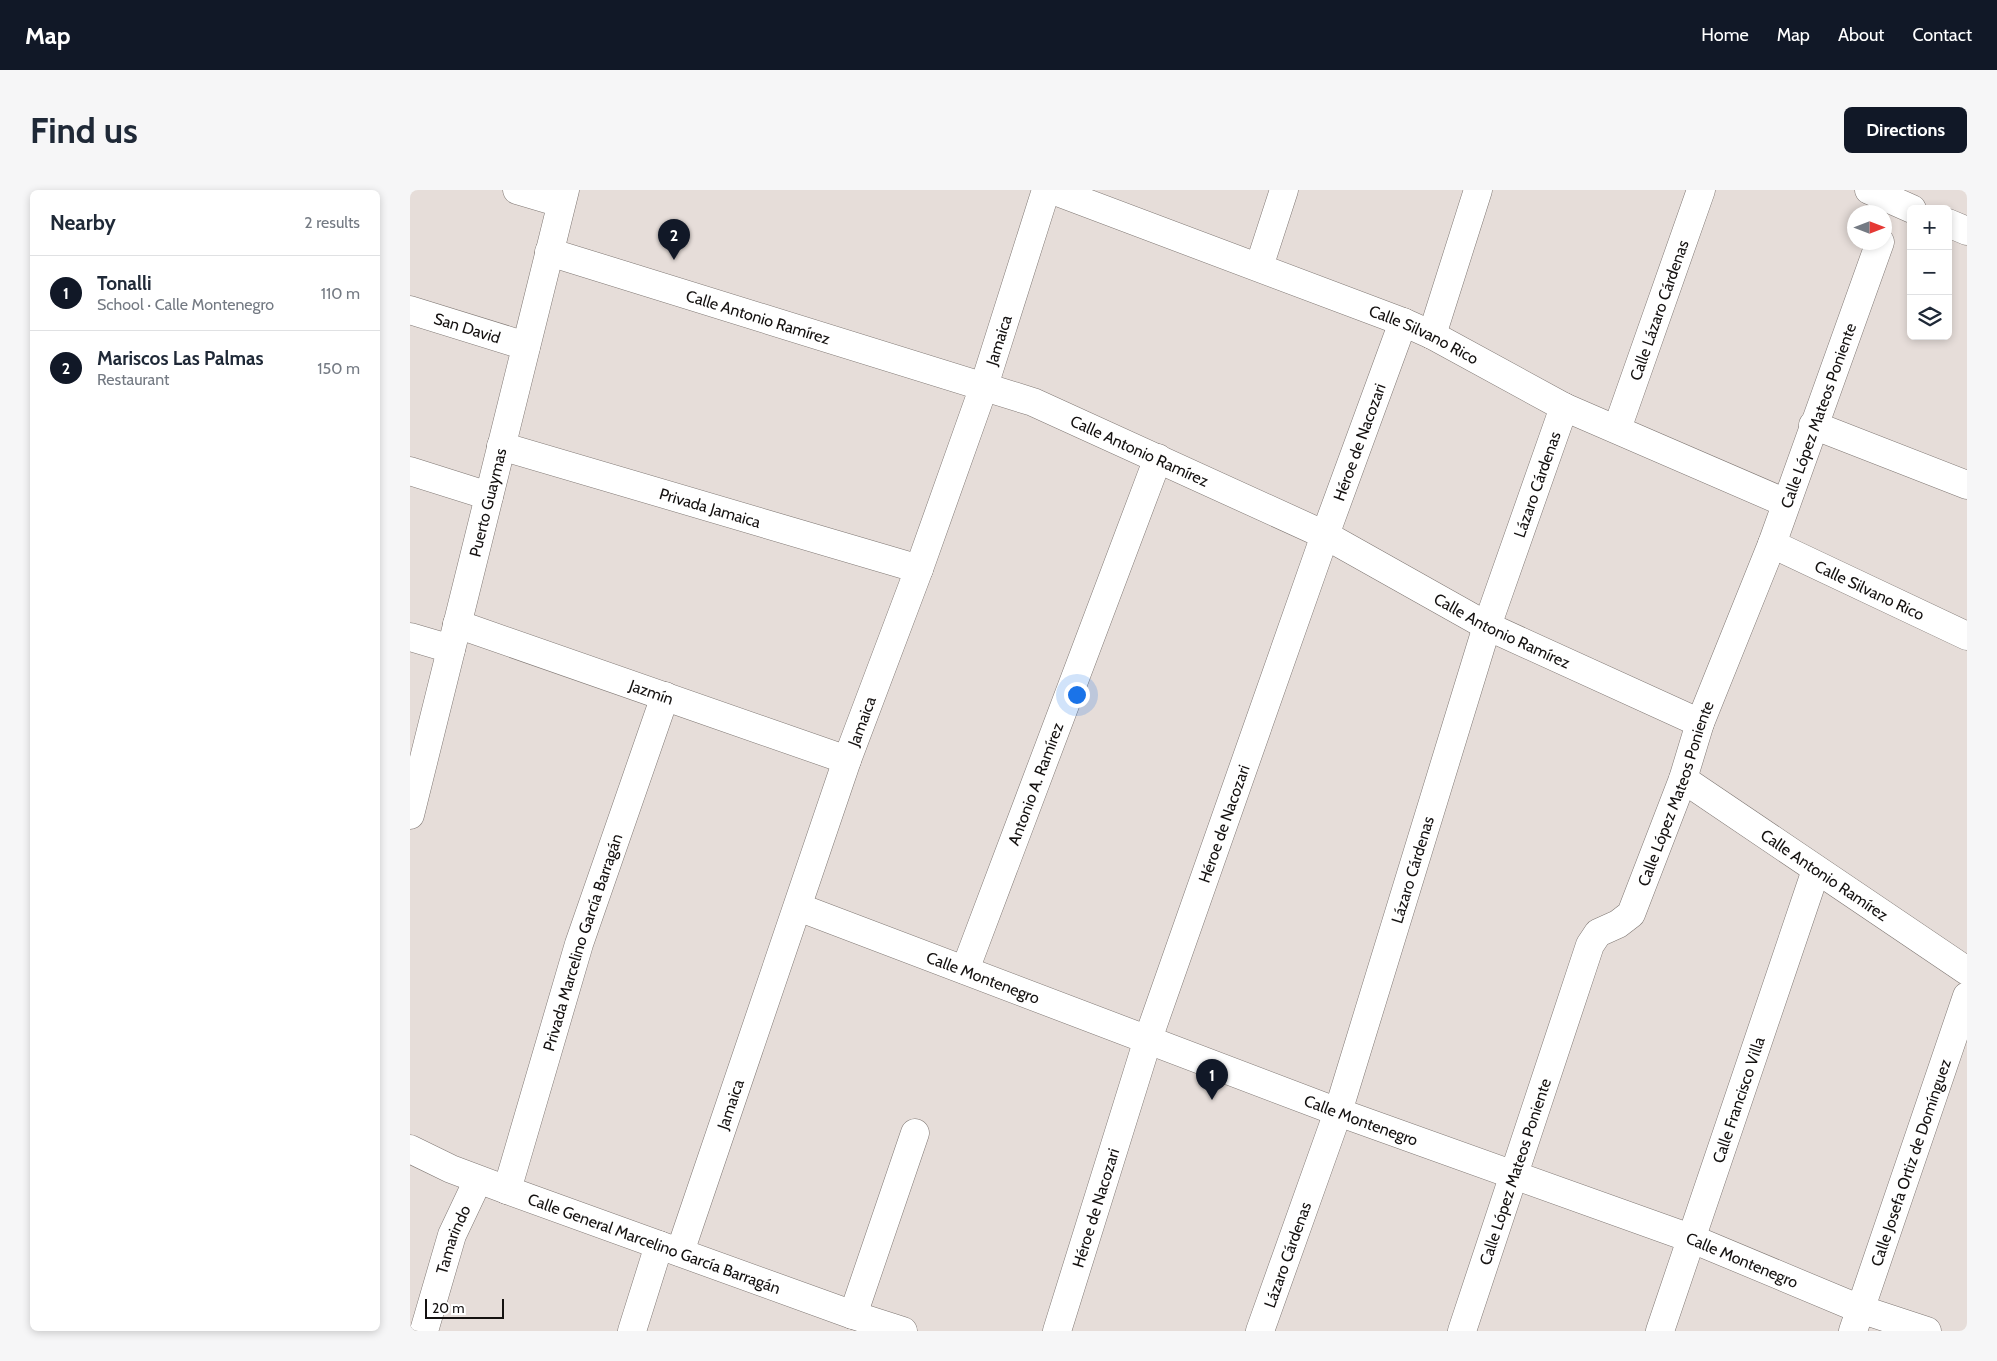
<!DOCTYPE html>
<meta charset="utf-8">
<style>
body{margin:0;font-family:Cabin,sans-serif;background:#f6f6f7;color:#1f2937}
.controls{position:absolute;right:15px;top:15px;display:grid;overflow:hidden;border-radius:8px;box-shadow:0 2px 8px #0003}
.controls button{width:45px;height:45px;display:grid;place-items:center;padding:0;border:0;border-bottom:1px solid #e0e1e3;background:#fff;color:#1f2937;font:25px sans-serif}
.compass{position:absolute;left:1437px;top:15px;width:45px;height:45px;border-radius:50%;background:#fff;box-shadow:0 2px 8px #0003;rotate:90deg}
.scale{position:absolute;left:15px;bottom:12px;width:79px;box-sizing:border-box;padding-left:5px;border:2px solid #141110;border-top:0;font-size:14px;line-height:18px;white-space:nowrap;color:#141110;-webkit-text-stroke:4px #fff;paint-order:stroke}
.you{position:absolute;left:666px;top:504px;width:18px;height:18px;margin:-12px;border:4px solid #fff;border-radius:50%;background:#1a73e8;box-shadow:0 0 0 8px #1a73e833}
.badge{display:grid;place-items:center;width:32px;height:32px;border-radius:50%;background:#111827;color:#fff;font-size:16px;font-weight:700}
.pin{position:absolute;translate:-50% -41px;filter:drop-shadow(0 1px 2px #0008)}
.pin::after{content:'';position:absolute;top:26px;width:18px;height:15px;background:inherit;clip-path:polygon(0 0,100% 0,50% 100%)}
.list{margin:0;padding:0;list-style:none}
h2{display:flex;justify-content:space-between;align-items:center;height:65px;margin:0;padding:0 20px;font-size:21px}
h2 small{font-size:16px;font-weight:400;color:#747a83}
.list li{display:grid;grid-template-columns:32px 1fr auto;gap:15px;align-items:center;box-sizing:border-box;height:75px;padding:0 20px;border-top:1px solid #e0e1e3}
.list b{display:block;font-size:19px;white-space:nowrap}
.list p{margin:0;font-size:16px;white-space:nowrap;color:#747a83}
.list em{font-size:16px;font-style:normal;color:#747a83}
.icon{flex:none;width:28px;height:28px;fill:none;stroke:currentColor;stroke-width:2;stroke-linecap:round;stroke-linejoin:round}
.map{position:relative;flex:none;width:1557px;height:1141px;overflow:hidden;border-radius:8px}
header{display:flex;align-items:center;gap:30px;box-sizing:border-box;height:70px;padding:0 25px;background:#111827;color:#fff}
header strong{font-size:24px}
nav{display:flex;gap:28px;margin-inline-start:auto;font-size:18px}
.intro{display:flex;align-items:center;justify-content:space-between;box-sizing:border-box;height:120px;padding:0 30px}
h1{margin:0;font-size:35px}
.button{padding:12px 22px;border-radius:8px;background:#111827;color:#fff;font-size:18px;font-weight:700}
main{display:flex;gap:30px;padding:0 30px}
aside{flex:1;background:#fff;border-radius:8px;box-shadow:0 2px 8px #0003}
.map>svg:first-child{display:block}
</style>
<header>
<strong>Map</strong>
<nav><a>Home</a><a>Map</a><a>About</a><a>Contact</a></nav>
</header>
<div class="intro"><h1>Find us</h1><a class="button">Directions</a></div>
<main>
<aside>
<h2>Nearby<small>2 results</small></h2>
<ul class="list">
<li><span class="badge">1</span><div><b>Tonalli</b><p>School · Calle Montenegro</p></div><em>110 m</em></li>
<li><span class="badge">2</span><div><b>Mariscos Las Palmas</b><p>Restaurant</p></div><em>150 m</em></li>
</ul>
</aside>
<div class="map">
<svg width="1557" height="1141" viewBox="0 0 1557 1141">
<rect width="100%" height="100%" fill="#e6ddd9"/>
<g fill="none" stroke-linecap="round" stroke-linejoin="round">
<defs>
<g id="minor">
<polyline points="107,0 151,13"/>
<path id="s1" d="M 642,0 L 993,132 L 1022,145 L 1154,217 L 1376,313"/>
<polyline points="1459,0 1502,19"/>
<polyline points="1538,33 1557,41"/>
<path id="s2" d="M 139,62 L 623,212 L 915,345 L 1077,436 L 1290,533"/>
<polyline points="849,77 874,0"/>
<path id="s3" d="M 0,120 L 116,156"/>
<polyline points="1022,145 1068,0"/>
<polyline points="1403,235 1557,295"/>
<path id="s4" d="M 1207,239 L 1291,0"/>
<path id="s5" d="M 91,256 L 509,379"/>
<polyline points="0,281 79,306"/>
<path id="s6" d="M 1362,354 L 1557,446"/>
<path id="s7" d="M 47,434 L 437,570"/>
<polyline points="0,447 41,459"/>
<path id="s8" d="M 1273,589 L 1557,781"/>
<path id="s9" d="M 0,625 L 155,0"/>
<path id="s10" d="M 388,717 L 928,922 L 1280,1048 L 1450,1119 L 1517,1141"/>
<path id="s11" d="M 555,780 L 748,268"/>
<path id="s12" d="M 0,959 L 41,979 L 97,1000 L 443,1125 L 493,1141"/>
<path id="s13" d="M 97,1000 L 169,754 L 255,506"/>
<path id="s14" d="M 270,1062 L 437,570 L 509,379 L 574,196 L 636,0"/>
<polyline points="443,1125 505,943"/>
<path id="s15" d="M 14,1141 L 42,1045 L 68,990"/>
<polyline points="222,1141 249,1055"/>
<path id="s16" d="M 647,1141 L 738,849 L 915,345 L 993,132"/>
<path id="s17" d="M 850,1141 L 928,922 L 1077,436 L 1154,217"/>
<path id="s18" d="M 1052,1141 L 1180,755 L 1188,743 L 1208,734 L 1221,724 L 1273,589 L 1290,533 L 1362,354 L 1470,52"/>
<path id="s19" d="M 1250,1141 L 1406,680"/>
<path id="s20" d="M 1443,1141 L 1557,806"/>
</g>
</defs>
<use href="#minor" stroke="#7f7773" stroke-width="29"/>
<use href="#minor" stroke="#fff" stroke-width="28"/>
</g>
<g text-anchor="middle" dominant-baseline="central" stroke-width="4" stroke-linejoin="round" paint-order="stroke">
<g font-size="16" fill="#141110" stroke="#fff">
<text stroke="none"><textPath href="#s4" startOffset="126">Calle Lázaro Cárdenas</textPath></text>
<text stroke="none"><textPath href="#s2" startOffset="219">Calle Antonio Ramírez</textPath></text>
<text stroke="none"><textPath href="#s3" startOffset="60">San David</textPath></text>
<text stroke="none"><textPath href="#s1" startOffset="399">Calle Silvano Rico</textPath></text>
<text stroke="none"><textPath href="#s14" startOffset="966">Jamaica</textPath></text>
<text stroke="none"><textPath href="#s18" startOffset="992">Calle López Mateos Poniente</textPath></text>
<text stroke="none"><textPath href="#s16" startOffset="939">Héroe de Nacozari</textPath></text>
<text stroke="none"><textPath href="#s2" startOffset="624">Calle Antonio Ramírez</textPath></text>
<text stroke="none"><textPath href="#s17" startOffset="891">Lázaro Cárdenas</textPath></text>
<text stroke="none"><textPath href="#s9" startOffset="322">Puerto Guaymas</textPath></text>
<text stroke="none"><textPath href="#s5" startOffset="218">Privada Jamaica</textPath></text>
<text stroke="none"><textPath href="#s6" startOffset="108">Calle Silvano Rico</textPath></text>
<text stroke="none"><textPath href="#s2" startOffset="1029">Calle Antonio Ramírez</textPath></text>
<text stroke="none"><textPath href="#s7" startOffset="206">Jazmín</textPath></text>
<text stroke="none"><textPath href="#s14" startOffset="561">Jamaica</textPath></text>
<text stroke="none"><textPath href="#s11" startOffset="199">Antonio A. Ramírez</textPath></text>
<text stroke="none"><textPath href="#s18" startOffset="588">Calle López Mateos Poniente</textPath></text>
<text stroke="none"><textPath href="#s16" startOffset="534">Héroe de Nacozari</textPath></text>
<text stroke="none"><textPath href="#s17" startOffset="486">Lázaro Cárdenas</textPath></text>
<text stroke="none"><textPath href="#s8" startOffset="171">Calle Antonio Ramírez</textPath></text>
<text stroke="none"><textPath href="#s13" startOffset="259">Privada Marcelino García Barragán</textPath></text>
<text stroke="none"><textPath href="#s10" startOffset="198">Calle Montenegro</textPath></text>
<text stroke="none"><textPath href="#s19" startOffset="244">Calle Francisco Villa</textPath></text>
<text stroke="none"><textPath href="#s14" startOffset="156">Jamaica</textPath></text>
<text stroke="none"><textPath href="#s10" startOffset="602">Calle Montenegro</textPath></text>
<text stroke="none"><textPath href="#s20" startOffset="178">Calle Josefa Ortiz de Domínguez</textPath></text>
<text stroke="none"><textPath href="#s18" startOffset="168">Calle López Mateos Poniente</textPath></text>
<text stroke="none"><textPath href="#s16" startOffset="129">Héroe de Nacozari</textPath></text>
<text stroke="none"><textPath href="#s15" startOffset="96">Tamarindo</textPath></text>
<text stroke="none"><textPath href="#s12" startOffset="262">Calle General Marcelino García Barragán</textPath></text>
<text stroke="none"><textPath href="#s17" startOffset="81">Lázaro Cárdenas</textPath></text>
<text stroke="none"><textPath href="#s10" startOffset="1008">Calle Montenegro</textPath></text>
</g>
</g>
</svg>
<div class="controls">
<button>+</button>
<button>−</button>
<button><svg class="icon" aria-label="layers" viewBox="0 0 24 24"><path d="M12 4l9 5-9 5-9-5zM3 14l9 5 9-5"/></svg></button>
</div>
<svg class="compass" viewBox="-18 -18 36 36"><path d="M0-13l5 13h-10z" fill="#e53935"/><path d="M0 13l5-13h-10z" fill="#747a83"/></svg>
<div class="scale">20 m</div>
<div class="you"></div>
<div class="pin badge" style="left:802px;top:910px">1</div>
<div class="pin badge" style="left:264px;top:70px">2</div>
</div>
</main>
